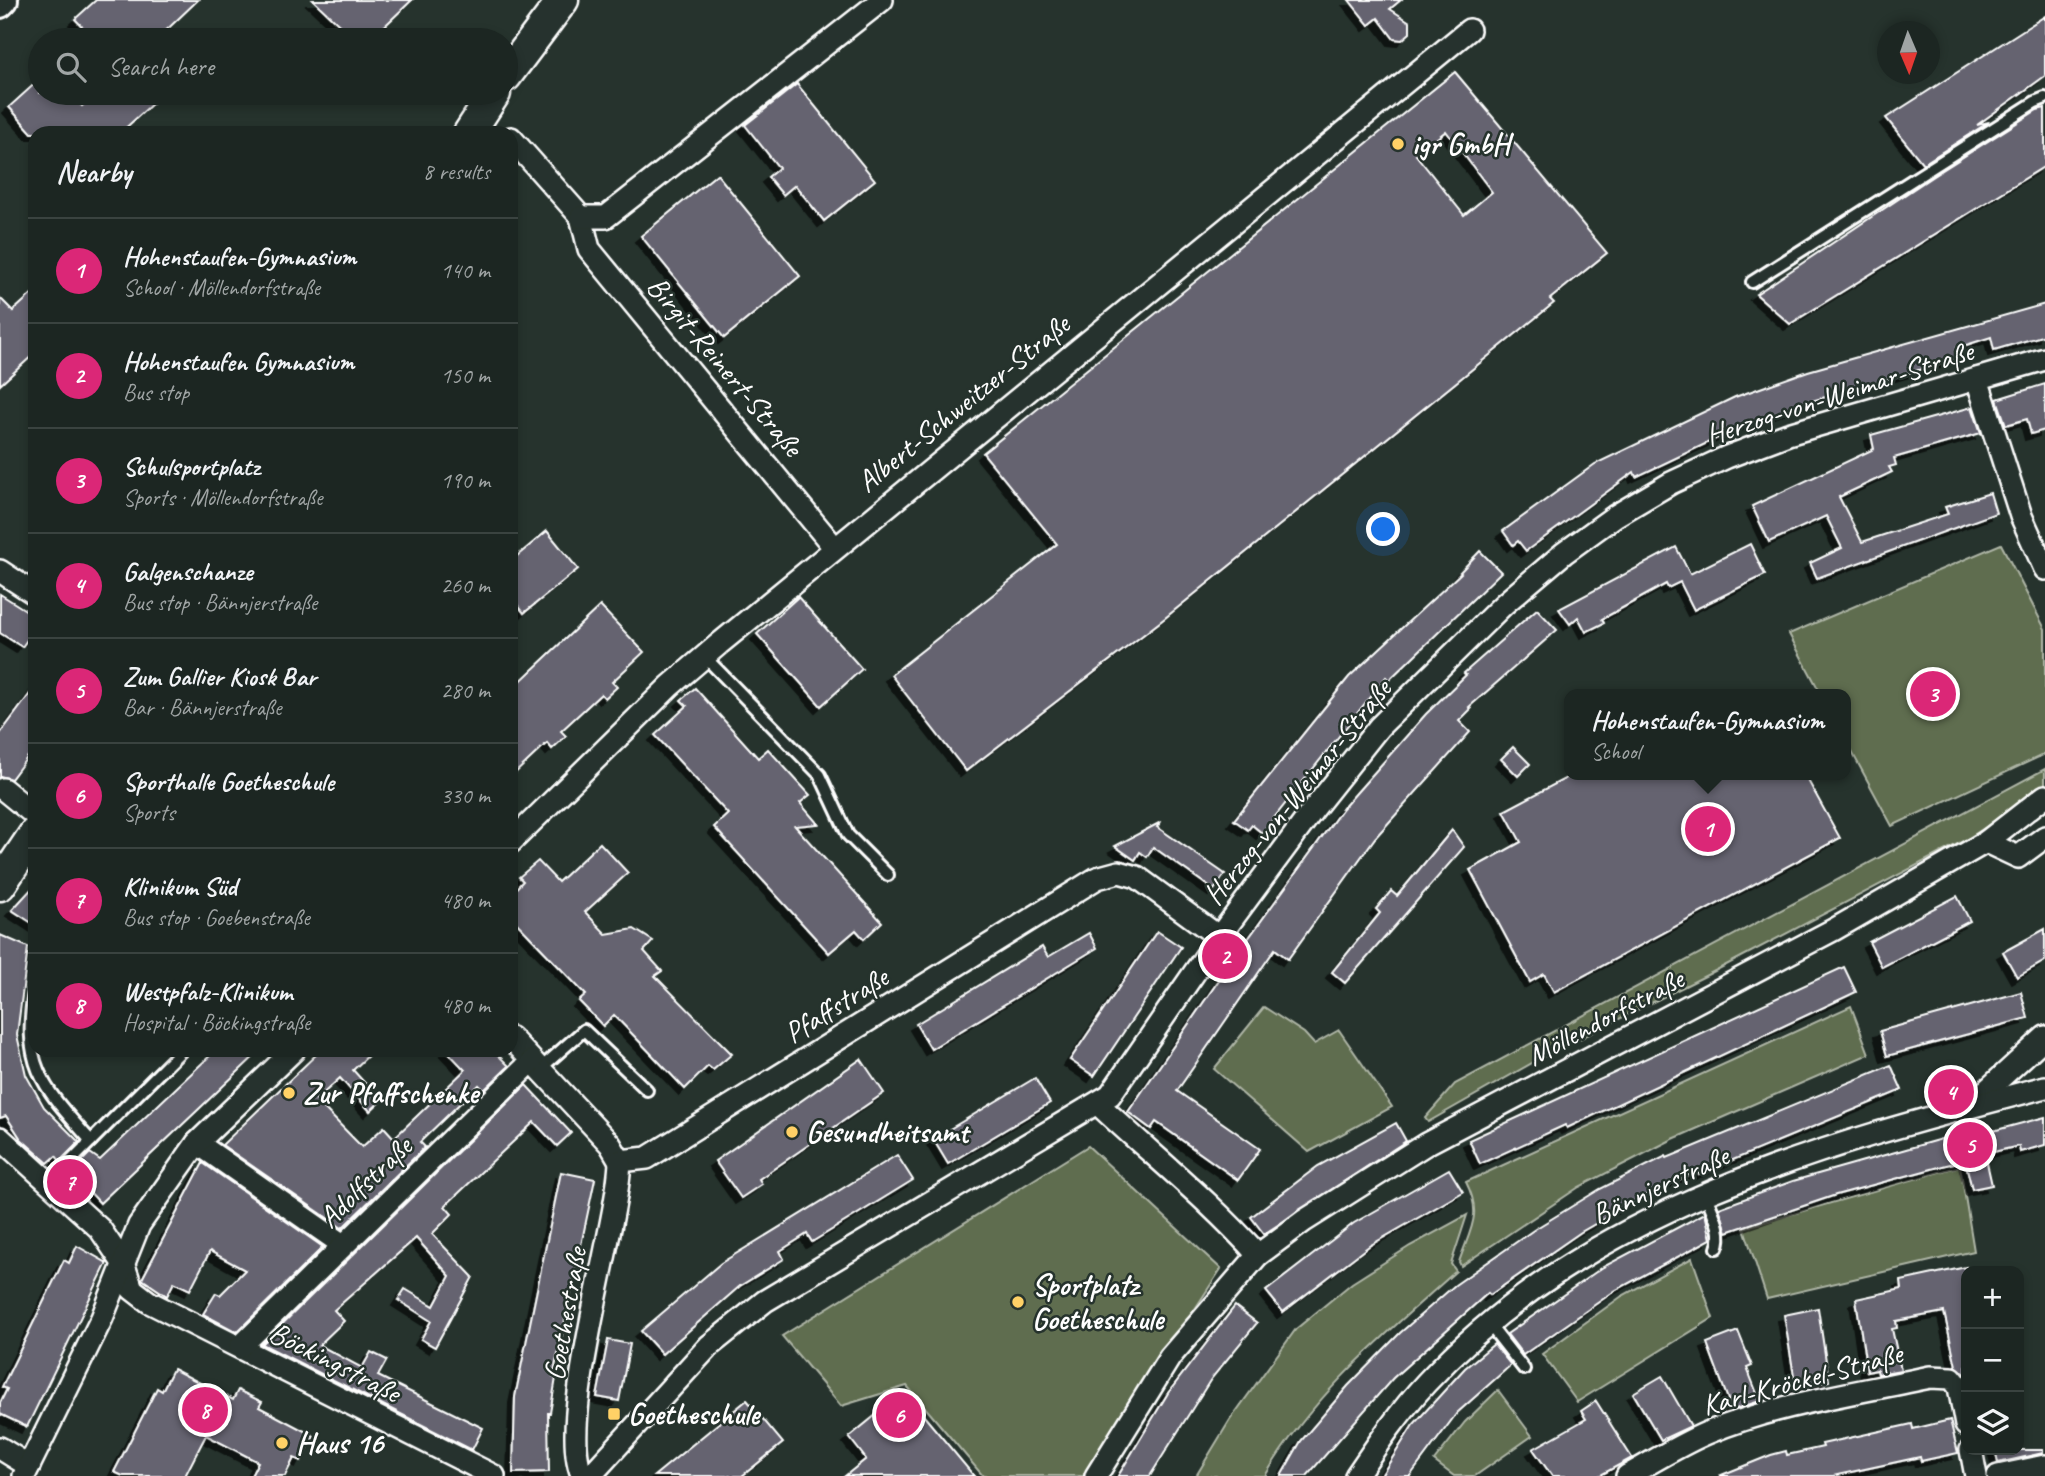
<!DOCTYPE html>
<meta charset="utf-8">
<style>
body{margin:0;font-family:Caveat,sans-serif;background:#252e2a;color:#f1f3f6}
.controls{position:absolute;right:21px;bottom:21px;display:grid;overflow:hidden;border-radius:14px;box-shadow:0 4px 10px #0003}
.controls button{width:63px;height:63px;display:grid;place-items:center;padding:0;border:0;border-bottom:2px solid #3a4340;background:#1c2622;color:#f1f3f6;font:35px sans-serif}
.compass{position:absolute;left:1877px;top:21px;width:63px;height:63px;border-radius:50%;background:#1c2622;box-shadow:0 4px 10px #0003;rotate:178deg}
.you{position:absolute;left:1384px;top:530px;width:24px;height:24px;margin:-18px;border:5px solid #fff;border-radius:50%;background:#1a73e8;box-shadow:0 0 0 10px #1a73e833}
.badge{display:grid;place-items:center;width:46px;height:46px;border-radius:50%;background:#db2777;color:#fff;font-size:23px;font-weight:700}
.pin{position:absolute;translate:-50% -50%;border:4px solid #fff;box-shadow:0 2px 7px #0006}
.popup{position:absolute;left:1564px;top:689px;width:287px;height:91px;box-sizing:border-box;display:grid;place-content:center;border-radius:14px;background:#1c2622;filter:drop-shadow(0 2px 5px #0005);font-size:23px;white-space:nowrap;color:#a0a5a5}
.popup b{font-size:26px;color:#f1f3f6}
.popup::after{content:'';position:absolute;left:50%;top:100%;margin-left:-14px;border:14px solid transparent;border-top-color:#1c2622}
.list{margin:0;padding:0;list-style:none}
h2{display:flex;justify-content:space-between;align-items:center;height:91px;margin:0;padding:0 28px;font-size:30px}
h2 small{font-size:23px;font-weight:400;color:#a0a5a5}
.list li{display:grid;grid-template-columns:46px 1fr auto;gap:21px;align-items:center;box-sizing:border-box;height:105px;padding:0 28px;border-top:2px solid #3a4340}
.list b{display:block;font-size:26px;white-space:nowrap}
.list p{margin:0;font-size:23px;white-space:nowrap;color:#a0a5a5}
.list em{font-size:23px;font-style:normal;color:#a0a5a5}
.icon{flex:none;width:38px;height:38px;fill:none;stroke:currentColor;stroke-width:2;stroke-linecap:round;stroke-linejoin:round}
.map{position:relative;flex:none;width:2045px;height:1476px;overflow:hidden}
.search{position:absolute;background:#1c2622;box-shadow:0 4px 10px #0003;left:28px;top:28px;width:490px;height:77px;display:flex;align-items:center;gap:18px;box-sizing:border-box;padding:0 24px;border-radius:38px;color:#a0a5a5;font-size:26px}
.panel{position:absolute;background:#1c2622;box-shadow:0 4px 10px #0003;left:28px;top:126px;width:490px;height:931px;border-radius:21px}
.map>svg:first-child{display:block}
</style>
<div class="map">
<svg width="2045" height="1476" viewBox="0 0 2045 1476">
<defs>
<filter id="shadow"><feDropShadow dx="-6" dy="6" stdDeviation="0" flood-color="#0009"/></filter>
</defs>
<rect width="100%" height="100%" fill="#26332d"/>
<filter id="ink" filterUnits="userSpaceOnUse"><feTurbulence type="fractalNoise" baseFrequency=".0143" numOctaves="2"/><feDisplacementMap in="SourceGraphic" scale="14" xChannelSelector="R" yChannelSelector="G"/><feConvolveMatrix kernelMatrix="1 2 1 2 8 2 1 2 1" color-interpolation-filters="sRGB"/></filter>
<g filter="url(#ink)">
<g fill="#5f6d4f" stroke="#afb6a7" stroke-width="2">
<polygon points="2001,544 2045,629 2045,754 1892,826 1846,741 1846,694 1821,694 1789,634"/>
<polygon points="2045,769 2045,788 1969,838 1709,974 1541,1058 1428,1122 1425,1118 1455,1084"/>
<path d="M 1851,1006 L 1869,1054 L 1673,1139 L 1579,1187 L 1461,1266 L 1459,1262 C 1470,1229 1483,1215 1466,1182 Z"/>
<polygon points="1264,1007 1304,1033 1314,1044 1339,1030 1392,1107 1309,1152 1214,1069"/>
<polygon points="1088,1146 1221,1269 1086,1476 983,1476 907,1386 841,1406 782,1336"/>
<polygon points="1960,1166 1974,1251 1767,1299 1744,1228"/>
<path d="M 1467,1215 L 1451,1264 L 1456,1271 C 1385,1335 1315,1392 1265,1476 L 1196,1476 L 1230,1420 L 1296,1329 L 1352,1283 L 1410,1246 Z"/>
<polygon points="1692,1258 1713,1318 1577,1402 1542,1354 1622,1296"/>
<polygon points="1498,1390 1532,1436 1475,1476 1454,1476 1434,1461 1465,1422"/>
</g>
<g fill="#656470" stroke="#fff" stroke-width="2" fill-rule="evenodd" filter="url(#shadow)">
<polygon points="96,0 198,0 156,40 95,40 75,19"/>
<polygon points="313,0 412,0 371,39 364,32 355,40"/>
<polygon points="1349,0 1401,0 1390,9 1410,22 1410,33 1402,40 1394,39 1378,18 1369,25"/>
<polygon points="2045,16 2045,76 1977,125 1989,122 1923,164 1886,118"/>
<path d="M 1455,72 L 1607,253 L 1550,299 L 1554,303 L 1165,618 L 966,771 L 891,675 L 1057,544 L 983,453 ZM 1446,131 L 1492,192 L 1464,215 L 1416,155 Z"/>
<polygon points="40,79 40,93 70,93 82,106 97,93 164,93 120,133 32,133 9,107"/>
<polygon points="797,84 875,180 824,221 795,185 783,195 768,177 779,168 745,125"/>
<polygon points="2045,108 2045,166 1790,324 1756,294 1933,176 2037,110"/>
<polygon points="717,174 800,276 724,338 641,236"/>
<polygon points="35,291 35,353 0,385 0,298 13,311"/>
<polygon points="2045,304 2045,335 1994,350 1991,337 1957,348 1960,358 1798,405 1745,425 1636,477 1634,472 1526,551 1518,541 1513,545 1503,531 1595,464 1735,397 1808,371"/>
<polygon points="2045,384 2045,430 2031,434 2027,419 2006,425 1997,399"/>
<polygon points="1972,407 1981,433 1894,458 1896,465 1889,467 1892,472 1839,497 1862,542 1948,514 1945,507 1990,493 1996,513 1817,578 1810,563 1842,548 1826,516 1769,542 1752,506 1874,449 1871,435"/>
<polygon points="547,531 578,569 524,613 511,597 511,561"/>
<polygon points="1750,544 1765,575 1694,610 1680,582 1668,588 1666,584 1637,600 1602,619 1604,623 1586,632 1578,617 1570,624 1559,609 1676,547 1690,574"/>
<polygon points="1480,551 1501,572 1389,680 1386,677 1262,833 1252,825 1248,830 1234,820 1349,677 1461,573 1460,572"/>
<polygon points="0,594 35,616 35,641 29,637 22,647 0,633"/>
<polygon points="798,597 862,669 821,706 757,634"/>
<polygon points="600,606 644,652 612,682 617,687 605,698 601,694 561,731 566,736 552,749 547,743 511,777 511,690"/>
<polygon points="1537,609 1557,630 1469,707 1471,709 1459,721 1470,732 1375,838 1288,959 1275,949 1177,1091 1260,1149 1238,1180 1156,1122 1151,1129 1128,1112 1232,961 1343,808 1426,714 1466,675 1464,673"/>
<polygon points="35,687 35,747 11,779 0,776 0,734"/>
<polygon points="695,688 758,758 768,749 810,795 800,803 818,824 795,826 882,922 864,939 856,930 829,953 714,827 728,814 655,735 687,706 681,700"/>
<polygon points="1513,747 1530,764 1518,776 1501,759"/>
<polygon points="1572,775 1805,775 1840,838 1554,992 1544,974 1530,982 1470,870 1521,842 1504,811"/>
<polygon points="1161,822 1157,827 1225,874 1214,890 1153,847 1147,857 1140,852 1135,860 1115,846"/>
<polygon points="1452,830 1464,847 1345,983 1332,972 1380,913 1376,909 1391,891 1397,896"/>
<polygon points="600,843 628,873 585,912 606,934 634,929 653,941 644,951 662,971 655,976 732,1054 713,1070 708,1066 685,1089 614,1015 603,1026 579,1001 586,995 511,917 511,894 523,881 519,877 538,861 558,882"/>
<polygon points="35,885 35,925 12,910"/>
<polygon points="1957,896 1970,921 1882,967 1869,942"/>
<polygon points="2045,929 2045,961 2017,977 2003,952"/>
<polygon points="1157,931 1181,947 1094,1076 1070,1060"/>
<polygon points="1089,933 1097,948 931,1049 916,1024 1042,947 1048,957"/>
<polygon points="0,935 28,947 17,1035 26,1075 44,1107 79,1142 60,1161 56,1156 48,1163 21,1139 6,1116 0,1118"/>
<polygon points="1844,967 1856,992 1567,1128 1565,1125 1480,1164 1469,1140"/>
<polygon points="2021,992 2028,1018 1887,1056 1880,1031"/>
<polygon points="216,1050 261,1050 100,1203 71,1172 90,1153 100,1160"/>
<polygon points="321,1050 374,1050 353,1070 381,1101 370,1111 340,1078 316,1100 362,1147 384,1127 394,1138 465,1070 446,1050 493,1050 509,1066 484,1090 479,1085 420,1142 425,1147 342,1228 222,1145"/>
<polygon points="861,1059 884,1093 759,1179 762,1184 741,1198 715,1161"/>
<polygon points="1891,1065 1902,1090 1699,1174 1697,1171 1644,1196 1581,1232 1490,1295 1488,1293 1393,1378 1307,1476 1281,1476 1301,1441 1348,1386 1400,1333 1455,1285 1535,1229 1600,1189 1666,1156 1667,1158"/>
<polygon points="1035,1078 1050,1103 948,1164 933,1139"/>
<polygon points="526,1085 571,1133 557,1146 534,1122 445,1206 452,1214 432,1234 473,1277 435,1347 421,1339 431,1321 398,1300 405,1289 434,1306 450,1276 416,1238 334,1310 344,1321 319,1345 362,1368 371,1352 387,1360 378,1376 483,1428 472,1450 262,1344"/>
<polygon points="2045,1117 2045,1145 2020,1152 2019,1146 1985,1154 1992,1185 1972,1189 1965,1160 1836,1195 1727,1232 1719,1208 1793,1181 1959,1134 1959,1131 1988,1125 1989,1132"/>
<polygon points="1396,1123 1406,1141 1264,1234 1251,1217 1318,1166"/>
<polygon points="897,1155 913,1180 812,1242 807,1234 780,1251 784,1259 740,1286 662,1354 641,1331 721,1263"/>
<polygon points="203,1163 323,1247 237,1332 203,1314 216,1293 220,1295 245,1270 210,1251 190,1290 174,1282 167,1296 142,1279"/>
<polygon points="1449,1169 1463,1192 1369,1246 1283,1312 1266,1291 1354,1223"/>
<polygon points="561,1172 595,1179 553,1377 556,1378 550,1413 548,1413 549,1472 513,1473 515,1397"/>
<polygon points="1705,1213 1711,1239 1616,1290 1523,1355 1507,1334 1603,1267"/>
<polygon points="77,1246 107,1263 27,1427 0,1414 0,1403 7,1389 2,1387 64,1260 69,1263"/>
<polygon points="1966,1267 1966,1375 1956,1366 1944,1312 1896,1321 1897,1328 1892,1329 1901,1370 1878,1374 1877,1370 1867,1372 1856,1299 1902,1289 1901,1281"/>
<polygon points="1235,1306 1257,1323 1211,1379 1150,1476 1118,1476 1168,1393"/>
<polygon points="1818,1308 1829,1381 1796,1388 1784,1315"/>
<polygon points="1738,1331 1752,1366 1747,1368 1760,1401 1732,1410 1707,1343"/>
<polygon points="608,1340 630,1344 619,1401 597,1397"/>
<polygon points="1494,1344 1511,1365 1457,1413 1410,1476 1381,1476 1413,1425 1465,1368"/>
<polygon points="173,1369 233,1400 238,1390 262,1402 259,1407 314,1436 301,1461 294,1458 285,1476 251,1476 258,1462 206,1435 185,1476 123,1476 114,1472 157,1388 162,1391"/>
<polygon points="1662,1376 1691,1426 1661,1440 1633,1393"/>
<polygon points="904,1392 974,1476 845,1476 866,1459 849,1437"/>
<polygon points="747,1400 783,1443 742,1476 654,1476"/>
<polygon points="1596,1401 1632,1458 1599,1476 1552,1476 1533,1449 1586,1419 1581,1411"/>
<polygon points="1950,1420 1958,1453 1921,1461 1920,1457 1833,1476 1719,1476 1771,1455 1786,1451 1787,1455 1823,1447 1822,1444 1912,1424 1913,1429"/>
<polygon points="1995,1450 2043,1450 2043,1453 1998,1463"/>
</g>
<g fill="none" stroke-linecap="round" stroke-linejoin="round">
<defs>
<g id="service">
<polyline points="1752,282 2035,102 2045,98"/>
<polyline points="704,656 820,775 848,835 888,875"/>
<path d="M 35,986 C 21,1065 41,1085 91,1141"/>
<polyline points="540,1069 584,1030 647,1090"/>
<polyline points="51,1181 182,1050"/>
<path d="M 1705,1193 C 1710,1208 1725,1232 1717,1248"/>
<polyline points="1488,1323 1524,1369"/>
</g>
<g id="minor">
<polyline points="511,138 581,217 589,249 834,547"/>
<polyline points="581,217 606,217 882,0"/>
<polyline points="1977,379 2021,516 2045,569"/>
<polyline points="0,571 35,594"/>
<polyline points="3,789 35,815"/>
<polyline points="511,842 670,686 719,644 1469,30"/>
<polyline points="1986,842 2018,857 2045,837"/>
<polyline points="511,1038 610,1144 620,1161 647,1158 1097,878 1119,872 1137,877 1219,937"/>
<path d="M 1098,1104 C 1152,1155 1209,1200 1258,1255"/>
<polyline points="1972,1104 2045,1037"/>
<polyline points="0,1138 100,1229 123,1263 132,1289 149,1302 494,1476"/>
<polyline points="197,1143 343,1245"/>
<polyline points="240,1347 532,1061"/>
<polyline points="0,1448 29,1466"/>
<polyline points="1971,1450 1976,1476"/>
<polyline points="24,1476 102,1318 139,1225 197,1143 294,1050"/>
<path d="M 583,1476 C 555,1427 618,1228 620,1161"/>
<polyline points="590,1476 709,1346 765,1301 1110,1095 1219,937 1313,810 1379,727 1504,604 1564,553 1615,516 1671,483 1727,457 1788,434 2045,359"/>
<polyline points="1096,1476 1170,1357 1258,1255 1304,1221 1426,1144 1835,929 1986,842 2045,796"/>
<path d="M 1356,1476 C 1377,1445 1400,1411 1426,1383 C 1588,1208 1822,1145 2045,1087"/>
<path d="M 1627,1476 C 1654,1461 1679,1445 1707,1433 C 1777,1404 1856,1393 1930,1377 L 1952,1378 L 1959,1387 L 1966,1425"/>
<polyline points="1998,1476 2045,1466"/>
</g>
<polyline id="tertiary" points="0,4 4,0"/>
<g id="secondary">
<polyline points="506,76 563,0"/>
<polyline points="469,133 495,93"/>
<polyline points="0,885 35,833"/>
</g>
</defs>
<use href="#service" stroke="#fff" stroke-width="16"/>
<use href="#minor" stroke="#fff" stroke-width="26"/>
<use href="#tertiary" stroke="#fff" stroke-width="32"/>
<use href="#secondary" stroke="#fff" stroke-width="35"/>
<use href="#service" stroke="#26332d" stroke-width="10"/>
<use href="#minor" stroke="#26332d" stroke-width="21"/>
<use href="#tertiary" stroke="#26332d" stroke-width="26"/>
<use href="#secondary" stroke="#26332d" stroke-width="30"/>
</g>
</g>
<g fill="#ffd166" stroke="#26332d" stroke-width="2.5">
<circle cx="1398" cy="144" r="7"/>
<circle cx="289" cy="1093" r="7"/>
<circle cx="792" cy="1132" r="7"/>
<circle cx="1018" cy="1302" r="7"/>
<rect x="607" y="1407" width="14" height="14" rx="3.5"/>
<circle cx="282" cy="1443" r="7"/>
</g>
<g text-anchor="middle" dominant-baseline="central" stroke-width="5" stroke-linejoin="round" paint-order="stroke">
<g font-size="30" font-weight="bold" fill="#fff" stroke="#26332d" text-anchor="start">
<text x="1412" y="144">igr GmbH</text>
<text x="303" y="1093">Zur Pfaffschenke</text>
<text x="806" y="1132">Gesundheitsamt</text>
<text x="1032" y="1285">Sportplatz<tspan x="1032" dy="34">Goetheschule</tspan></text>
<text x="628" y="1414">Goetheschule</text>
<text x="296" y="1443">Haus 16</text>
</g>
<g font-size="30" fill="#fff" stroke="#26332d">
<text transform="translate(725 366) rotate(50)">Birgit-Reinert-Straße</text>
<text transform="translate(1839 393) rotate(-18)">Herzog-von-Weimar-Straße</text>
<text transform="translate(963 403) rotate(-39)">Albert-Schweitzer-Straße</text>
<text transform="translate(1297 792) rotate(-51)">Herzog-von-Weimar-Straße</text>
<text transform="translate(836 1005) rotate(-32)">Pfaffstraße</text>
<text transform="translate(1605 1017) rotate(-28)">Möllendorfstraße</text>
<text transform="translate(365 1182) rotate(-44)">Adolfstraße</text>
<text transform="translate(1660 1185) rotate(-25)">Bännjerstraße</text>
<text transform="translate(565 1314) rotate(-80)">Goethestraße</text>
<text transform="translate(335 1362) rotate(27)">Böckingstraße</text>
<text transform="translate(1802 1379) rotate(-15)">Karl-Kröckel-Straße</text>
</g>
</g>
</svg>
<div class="controls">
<button>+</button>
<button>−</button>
<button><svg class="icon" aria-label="layers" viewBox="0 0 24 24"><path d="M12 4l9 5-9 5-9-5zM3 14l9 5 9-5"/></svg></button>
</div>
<svg class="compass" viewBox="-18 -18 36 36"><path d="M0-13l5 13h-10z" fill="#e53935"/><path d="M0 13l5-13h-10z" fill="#a0a5a5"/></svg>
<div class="you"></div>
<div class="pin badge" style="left:1708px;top:829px">1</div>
<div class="popup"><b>Hohenstaufen-Gymnasium</b>School</div>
<div class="pin badge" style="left:1225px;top:956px">2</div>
<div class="pin badge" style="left:1933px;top:694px">3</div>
<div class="pin badge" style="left:1951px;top:1092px">4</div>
<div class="pin badge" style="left:1970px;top:1145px">5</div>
<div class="pin badge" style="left:899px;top:1415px">6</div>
<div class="pin badge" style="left:70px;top:1182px">7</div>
<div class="pin badge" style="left:205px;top:1410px">8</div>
<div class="search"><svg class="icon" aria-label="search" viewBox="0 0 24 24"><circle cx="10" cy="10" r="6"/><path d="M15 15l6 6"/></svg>Search here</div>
<section class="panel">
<h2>Nearby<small>8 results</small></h2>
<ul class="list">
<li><span class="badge">1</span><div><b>Hohenstaufen-Gymnasium</b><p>School · Möllendorfstraße</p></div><em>140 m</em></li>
<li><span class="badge">2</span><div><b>Hohenstaufen Gymnasium</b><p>Bus stop</p></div><em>150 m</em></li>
<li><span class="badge">3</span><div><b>Schulsportplatz</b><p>Sports · Möllendorfstraße</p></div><em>190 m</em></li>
<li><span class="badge">4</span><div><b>Galgenschanze</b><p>Bus stop · Bännjerstraße</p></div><em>260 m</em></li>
<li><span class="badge">5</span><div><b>Zum Gallier Kiosk Bar</b><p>Bar · Bännjerstraße</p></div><em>280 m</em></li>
<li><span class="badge">6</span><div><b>Sporthalle Goetheschule</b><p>Sports</p></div><em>330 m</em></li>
<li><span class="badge">7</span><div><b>Klinikum Süd</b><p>Bus stop · Goebenstraße</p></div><em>480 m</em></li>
<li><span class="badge">8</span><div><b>Westpfalz-Klinikum</b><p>Hospital · Böckingstraße</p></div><em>480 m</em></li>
</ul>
</section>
</div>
